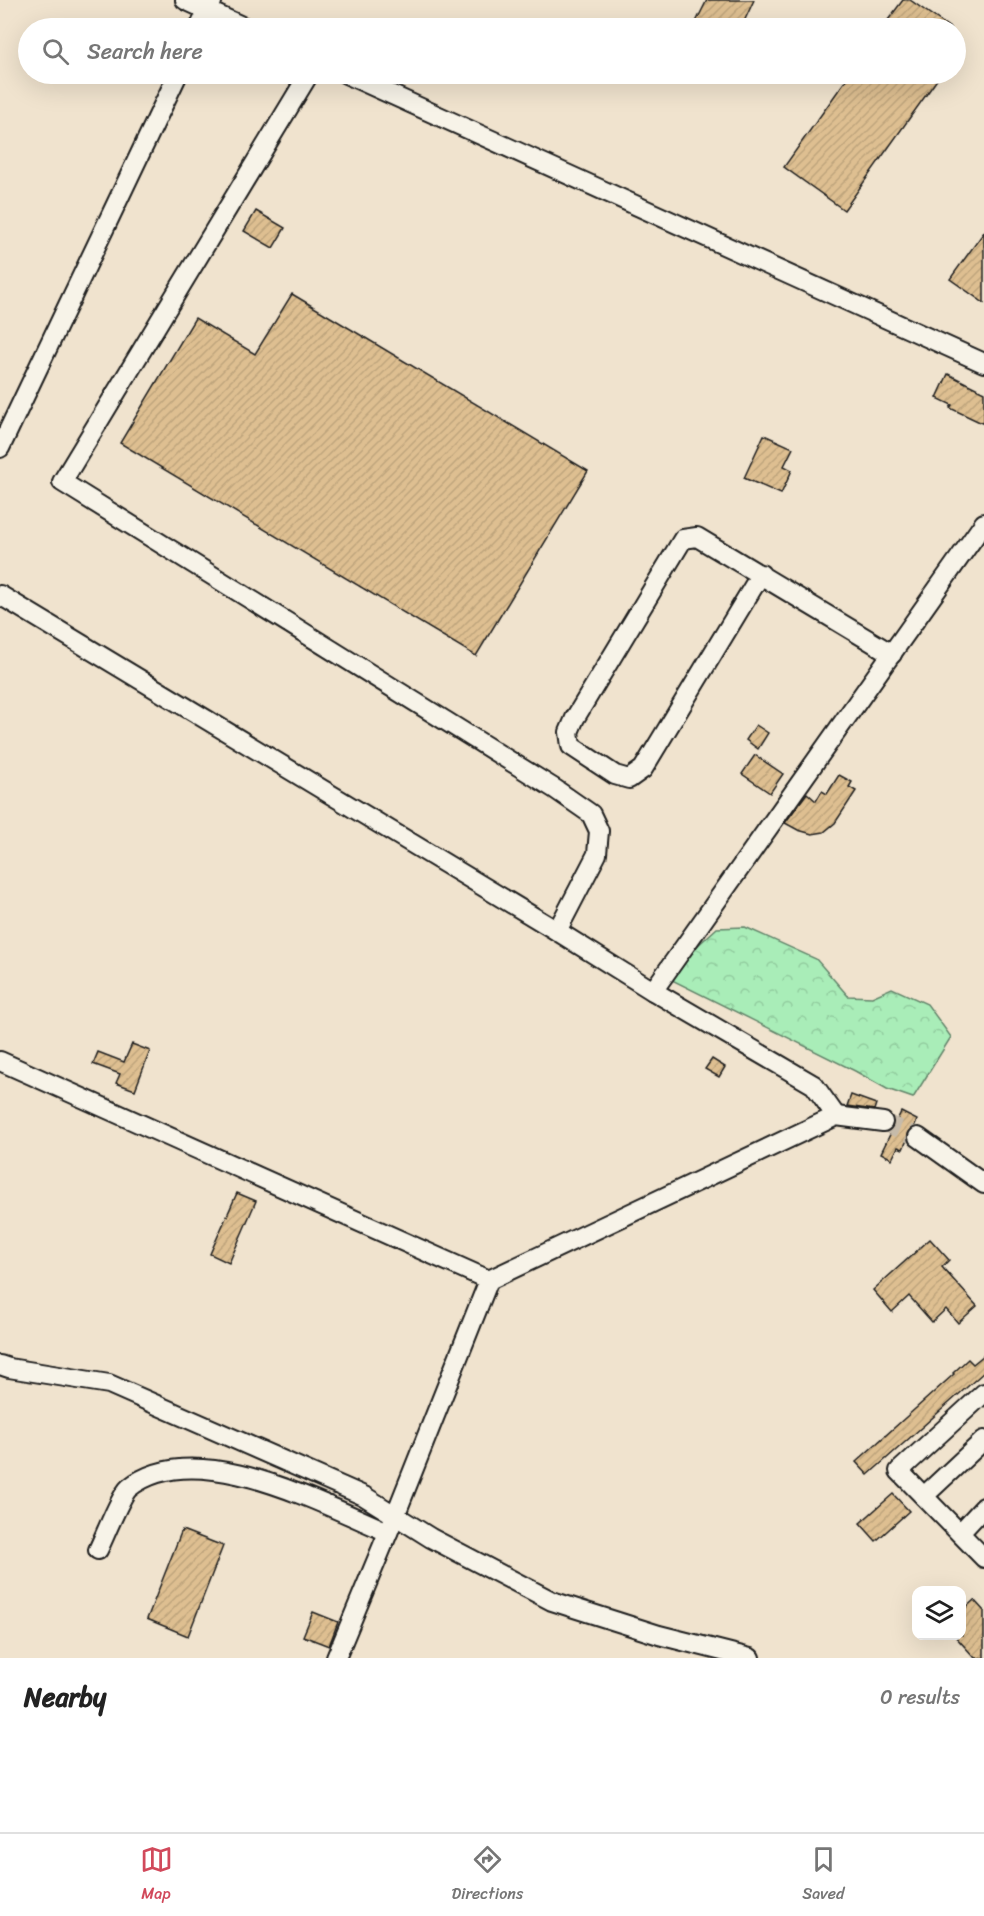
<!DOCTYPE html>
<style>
body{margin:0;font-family:Sriracha,sans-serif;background:#f2f2f2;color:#222}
.controls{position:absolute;right:18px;bottom:18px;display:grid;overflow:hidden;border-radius:12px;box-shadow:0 6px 24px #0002}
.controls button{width:54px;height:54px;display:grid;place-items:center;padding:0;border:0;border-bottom:2px solid #e0e0e0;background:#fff;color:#222;font:30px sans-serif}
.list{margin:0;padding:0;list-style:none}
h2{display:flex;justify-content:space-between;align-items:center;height:78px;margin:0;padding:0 24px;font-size:26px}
h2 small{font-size:20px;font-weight:400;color:#767676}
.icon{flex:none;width:33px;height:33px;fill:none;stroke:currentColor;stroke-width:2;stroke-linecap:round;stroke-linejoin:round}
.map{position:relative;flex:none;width:984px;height:1658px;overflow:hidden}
.search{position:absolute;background:#fff;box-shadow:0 6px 24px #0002;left:18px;right:18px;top:18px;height:66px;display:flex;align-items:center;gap:15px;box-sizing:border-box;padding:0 21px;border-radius:33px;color:#767676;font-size:22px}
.sheet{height:174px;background:#fff}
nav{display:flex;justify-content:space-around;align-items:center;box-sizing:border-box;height:84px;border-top:2px solid #e0e0e0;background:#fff;font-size:16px;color:#767676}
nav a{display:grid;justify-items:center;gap:3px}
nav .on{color:#d1495b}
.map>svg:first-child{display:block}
</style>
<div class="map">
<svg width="984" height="1658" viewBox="0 0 984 1658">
<defs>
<pattern id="forest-crowns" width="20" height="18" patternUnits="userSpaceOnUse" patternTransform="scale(1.5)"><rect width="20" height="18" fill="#a9edb8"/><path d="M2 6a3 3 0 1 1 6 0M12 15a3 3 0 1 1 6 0" fill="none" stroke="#91cb9e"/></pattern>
<pattern id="building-hatch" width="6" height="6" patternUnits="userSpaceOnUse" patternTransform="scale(1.5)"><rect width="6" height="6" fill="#debf91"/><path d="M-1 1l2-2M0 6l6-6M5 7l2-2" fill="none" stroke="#bea47c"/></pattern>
</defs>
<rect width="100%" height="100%" fill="#f0e3ce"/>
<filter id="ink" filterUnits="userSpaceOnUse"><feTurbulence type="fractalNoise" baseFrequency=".0167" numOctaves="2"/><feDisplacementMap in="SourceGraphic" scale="12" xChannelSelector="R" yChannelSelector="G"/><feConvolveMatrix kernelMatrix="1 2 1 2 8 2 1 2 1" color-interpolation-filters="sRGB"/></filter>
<g filter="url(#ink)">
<polygon fill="url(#forest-crowns)" stroke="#62846a" stroke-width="1.5" points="745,927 816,959 848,996 872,997 892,988 927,1004 951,1037 913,1098 887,1089 855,1071 672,980 695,948 717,928"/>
<g fill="url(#building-hatch)" stroke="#1c1c1c" stroke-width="1.5">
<polygon points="707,0 754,0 741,28 693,28"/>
<polygon points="903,0 910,0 950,28 882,28"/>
<polygon points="850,74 941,74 844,210 784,167"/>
<polygon points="256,211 285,228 273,248 244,231"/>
<polygon points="984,232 984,303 950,279"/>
<polygon points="292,294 588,471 476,656 120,443 195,318 255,354"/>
<polygon points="948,374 984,392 984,424 950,408 952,405 937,398"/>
<polygon points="764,435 793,448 784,466 792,470 781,494 744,478"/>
<polygon points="756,725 768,733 758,749 746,740"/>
<polygon points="755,755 783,774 770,793 742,774"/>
<polygon points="839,775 852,782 849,787 856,791 835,823 824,832 812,834 798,830 785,823 807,793 816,801 822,791 827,794"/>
<polygon points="132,1044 150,1051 135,1090 116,1083 120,1074 93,1064 98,1052 124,1062"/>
<polygon points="712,1059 725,1067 719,1077 705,1069"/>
<polygon points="851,1095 876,1104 874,1110 847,1106"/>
<polygon points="901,1112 917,1120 914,1127 909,1131 907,1140 903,1149 898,1147 892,1159 881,1153"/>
<polygon points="237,1193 256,1201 229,1263 210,1254"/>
<polygon points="930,1239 949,1260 942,1267 977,1306 958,1323 946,1309 932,1322 909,1296 892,1312 873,1290"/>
<polygon points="984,1355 984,1372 868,1475 856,1462 954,1374 953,1373 968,1359 973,1364"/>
<polygon points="893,1494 909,1511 876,1541 860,1523"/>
<polygon points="182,1530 223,1546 188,1636 147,1619"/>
<polygon points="974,1600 984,1611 984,1658 975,1658 954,1635 962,1635 962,1611"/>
<polygon points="313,1612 338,1622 329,1646 303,1636"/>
</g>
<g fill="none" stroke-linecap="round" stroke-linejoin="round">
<polyline stroke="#c6bbaa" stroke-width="18" stroke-dasharray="18 9" stroke-linecap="butt" points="883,1122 918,1137"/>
<defs>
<g id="minor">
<polyline points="185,0 246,28"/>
<polyline points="199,28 212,2"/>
<polyline points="309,74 62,482 555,789 591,814 599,831 597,854 557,931"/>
<polyline points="346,74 984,363"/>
<polyline points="0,448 178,74"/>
<polyline points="761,574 643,769 629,779 615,775 571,746 569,732 575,718 683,539 697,537 892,654"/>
<polyline points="0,595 557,931 653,991 814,1085 836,1116"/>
<polyline points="653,991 984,523"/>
<polyline points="0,1061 489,1280 836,1116 883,1122"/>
<polyline points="918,1137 984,1184"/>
<polyline points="0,1365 9,1368 109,1384 364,1496 431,1538 552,1601 659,1635 750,1658"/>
<polyline points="984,1393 899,1471 984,1558"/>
<polyline points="924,1496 984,1440"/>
<polyline points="960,1533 984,1507"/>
<path d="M 98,1550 C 104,1538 121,1495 129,1488 C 195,1435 321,1504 388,1532"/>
<polyline points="336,1658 395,1516 489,1280"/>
</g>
</defs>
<use href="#minor" stroke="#1c1c1c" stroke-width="22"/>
<use href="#minor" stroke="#f7f3e8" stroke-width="18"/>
</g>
</g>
</svg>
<div class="controls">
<button><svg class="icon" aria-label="layers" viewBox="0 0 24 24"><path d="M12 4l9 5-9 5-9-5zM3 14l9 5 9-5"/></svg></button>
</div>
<div class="search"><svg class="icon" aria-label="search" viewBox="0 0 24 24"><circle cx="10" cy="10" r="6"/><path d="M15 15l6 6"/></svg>Search here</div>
</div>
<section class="sheet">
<h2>Nearby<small>0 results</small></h2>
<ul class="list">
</ul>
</section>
<nav>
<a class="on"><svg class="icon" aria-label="map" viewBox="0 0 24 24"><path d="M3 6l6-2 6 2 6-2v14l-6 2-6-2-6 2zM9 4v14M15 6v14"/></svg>Map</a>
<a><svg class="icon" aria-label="directions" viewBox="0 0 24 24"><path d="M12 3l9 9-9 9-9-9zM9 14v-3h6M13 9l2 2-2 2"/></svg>Directions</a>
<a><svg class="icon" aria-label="saved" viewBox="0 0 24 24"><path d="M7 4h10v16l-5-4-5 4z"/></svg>Saved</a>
</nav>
